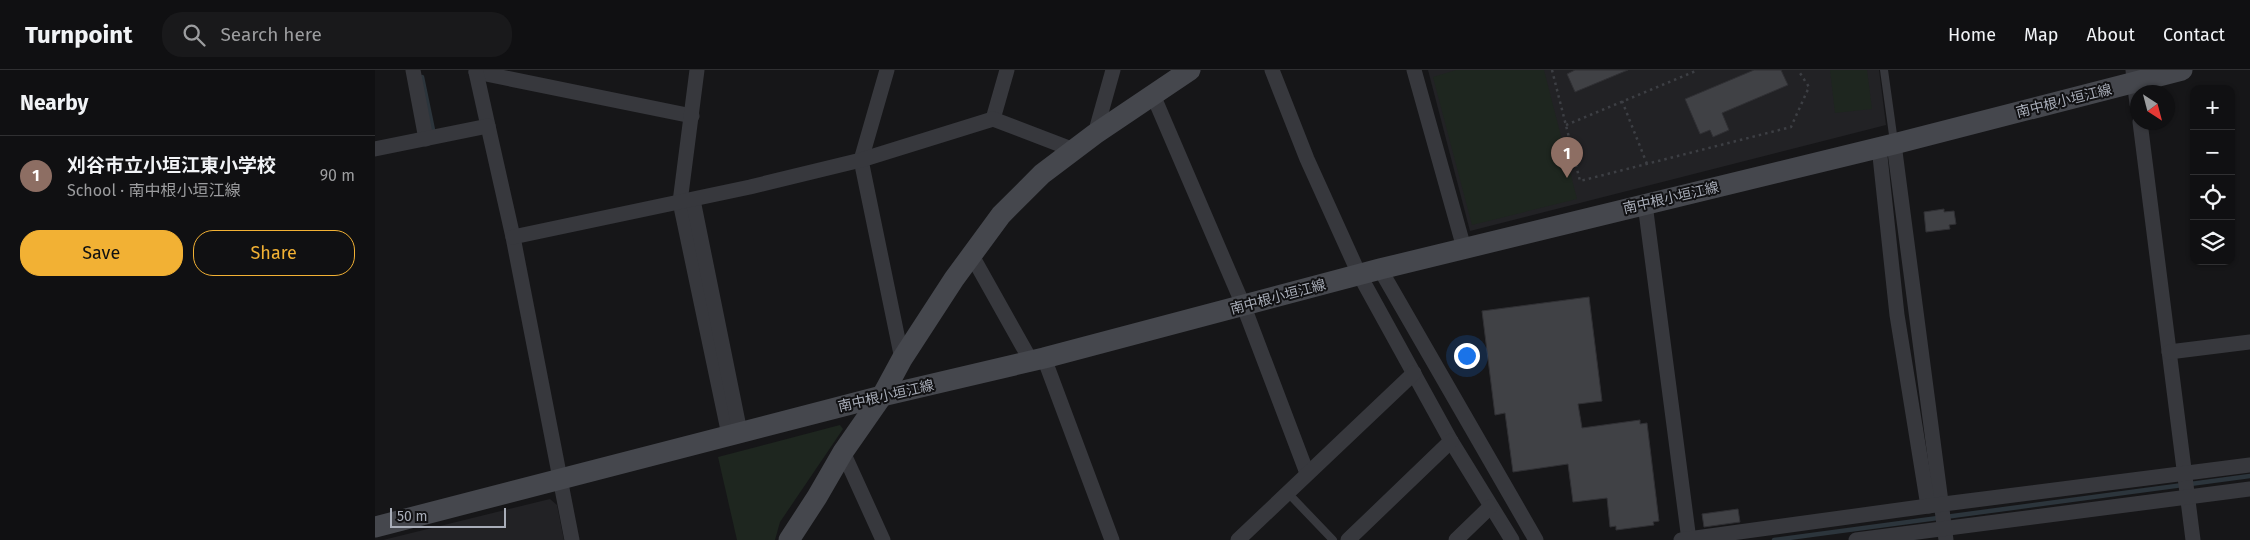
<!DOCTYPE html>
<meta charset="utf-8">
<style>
body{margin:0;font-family:"Fira Sans","Noto Sans JP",sans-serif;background:#19191b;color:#f1f3f6}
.controls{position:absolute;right:15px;top:15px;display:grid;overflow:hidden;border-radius:10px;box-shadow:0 1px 4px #0004}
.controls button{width:45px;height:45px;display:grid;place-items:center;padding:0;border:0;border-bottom:1px solid #303032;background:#101012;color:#f1f3f6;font:25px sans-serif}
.compass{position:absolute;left:1755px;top:15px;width:45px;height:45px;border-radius:50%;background:#101012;box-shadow:0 1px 4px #0004;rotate:144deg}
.scale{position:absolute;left:15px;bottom:12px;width:116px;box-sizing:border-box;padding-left:5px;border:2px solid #a8adb8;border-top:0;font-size:14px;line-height:18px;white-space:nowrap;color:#a8adb8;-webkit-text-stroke:4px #111113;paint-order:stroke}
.you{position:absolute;left:1091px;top:285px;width:18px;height:18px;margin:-12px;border:4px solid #fff;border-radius:50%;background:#1a73e8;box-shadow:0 0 0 8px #1a73e833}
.badge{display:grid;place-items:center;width:32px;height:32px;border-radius:50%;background:#f2b134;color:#fff;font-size:16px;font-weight:700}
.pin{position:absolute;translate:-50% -41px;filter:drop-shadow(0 1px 2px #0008)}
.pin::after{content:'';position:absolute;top:26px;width:18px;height:15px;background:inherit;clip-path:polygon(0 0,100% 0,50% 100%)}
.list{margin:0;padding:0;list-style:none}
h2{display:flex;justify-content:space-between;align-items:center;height:65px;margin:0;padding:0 20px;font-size:21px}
h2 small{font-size:16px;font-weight:400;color:#9c9d9f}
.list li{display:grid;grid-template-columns:32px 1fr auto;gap:15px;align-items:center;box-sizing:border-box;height:80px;padding:0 20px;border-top:1px solid #303032}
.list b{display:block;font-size:19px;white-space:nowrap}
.list p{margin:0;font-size:16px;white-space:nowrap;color:#9c9d9f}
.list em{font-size:16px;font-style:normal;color:#9c9d9f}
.actions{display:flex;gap:10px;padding:15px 20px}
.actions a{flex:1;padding:11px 0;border:1px solid #f2b134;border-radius:20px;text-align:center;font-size:18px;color:#f2b134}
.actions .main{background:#f2b134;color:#111}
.icon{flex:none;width:28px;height:28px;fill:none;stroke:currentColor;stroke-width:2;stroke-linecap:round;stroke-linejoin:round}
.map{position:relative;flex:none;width:1875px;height:470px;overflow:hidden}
header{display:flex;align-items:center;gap:30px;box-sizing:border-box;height:70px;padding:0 25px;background:#101012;border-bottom:1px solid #303032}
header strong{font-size:24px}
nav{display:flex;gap:28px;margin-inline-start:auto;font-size:18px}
.search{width:350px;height:45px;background:#19191b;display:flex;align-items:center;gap:12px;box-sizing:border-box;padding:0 18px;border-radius:20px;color:#9c9d9f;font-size:19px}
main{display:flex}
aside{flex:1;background:#101012}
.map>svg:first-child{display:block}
</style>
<header>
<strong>Turnpoint</strong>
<div class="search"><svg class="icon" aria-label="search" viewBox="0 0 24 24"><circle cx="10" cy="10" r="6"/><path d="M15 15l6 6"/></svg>Search here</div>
<nav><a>Home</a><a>Map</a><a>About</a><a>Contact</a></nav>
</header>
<main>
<aside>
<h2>Nearby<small></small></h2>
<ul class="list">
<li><span class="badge" style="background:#8d6e63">1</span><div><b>刈谷市立小垣江東小学校</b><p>School · 南中根小垣江線</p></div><em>90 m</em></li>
</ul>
<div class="actions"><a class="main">Save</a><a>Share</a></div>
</aside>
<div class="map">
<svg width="1875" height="470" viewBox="0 0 1875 470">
<rect width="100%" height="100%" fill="#161618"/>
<g fill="#222225">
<polygon points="1053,0 1504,0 1511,55 1095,161"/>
<polygon points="175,429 182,435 189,470 8,470"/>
</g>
<g fill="#1e261f">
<polygon points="1081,0 1169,0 1202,129 1097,155 1058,7"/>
<polygon points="1455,0 1492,0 1497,39 1460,43"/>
<polygon points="465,355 468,359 405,452 400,470 362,470 343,387"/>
</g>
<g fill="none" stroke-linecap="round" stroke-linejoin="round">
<g stroke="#2c353c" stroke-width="4.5">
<polyline points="47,7 58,60"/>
<polyline points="1399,470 1875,406"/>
</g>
</g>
<g fill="#404145" stroke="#303034">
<polygon points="1200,0 1253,0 1200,22 1192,4"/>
<polygon points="1379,0 1406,0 1413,15 1347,43 1354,60 1338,67 1335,60 1325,64 1310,29"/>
<polygon points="1569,139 1569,142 1579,141 1581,154 1574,155 1575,159 1551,162 1549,142"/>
<polygon points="1214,227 1227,331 1203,334 1207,358 1265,350 1265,354 1272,353 1284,451 1278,452 1279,455 1241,460 1241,456 1235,457 1232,428 1198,432 1193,394 1138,402 1130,343 1120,345 1107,241"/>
<polygon points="1363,439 1365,452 1329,457 1327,444"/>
</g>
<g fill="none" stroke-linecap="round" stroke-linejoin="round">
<g stroke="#3d3f44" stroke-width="2.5" stroke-dasharray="2.5 4" stroke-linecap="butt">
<polyline points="1177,0 1205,111 1416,57 1434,17 1423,0"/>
<polyline points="1247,31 1272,94"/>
<polyline points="1191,55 1323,0"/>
</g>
<g stroke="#37383d" stroke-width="8">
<polyline points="1509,0 1519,72"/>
<polyline points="912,422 958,470"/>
</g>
<g stroke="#37383d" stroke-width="15">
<polyline points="38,0 51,69"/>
<polyline points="102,0 101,2 317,46"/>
<polyline points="322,0 305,132 354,365"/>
<polyline points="512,0 486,90 527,289"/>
<polyline points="897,0 932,89 984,204 1076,371 1137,470"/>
<polyline points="1039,0 1089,178"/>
<polyline points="1758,0 1762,34"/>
<polyline points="101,2 113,56"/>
<polyline points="778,25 869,237 932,403"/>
<polyline points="618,49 632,0"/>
<polyline points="1765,52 1818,470"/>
<polyline points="720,64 738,0"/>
<polyline points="1519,74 1571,470"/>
<polyline points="1504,77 1522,245 1553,436"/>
<polyline points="0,79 113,56 138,167 197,470"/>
<polyline points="318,130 365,362"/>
<polyline points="1270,134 1314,470"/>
<polyline points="138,167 375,117 486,90 618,49 699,80"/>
<polyline points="596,184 656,291"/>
<polyline points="1005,199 1161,470"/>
<polyline points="1794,282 1875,272"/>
<polyline points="669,288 737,470"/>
<polyline points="468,382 508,470"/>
<polyline points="863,470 1039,303"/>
<polyline points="973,470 1076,371"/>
<polyline points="1081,470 1115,437"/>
<polyline points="1306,470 1553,436 1875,395"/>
<polyline points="1481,470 1875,419"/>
</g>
<g stroke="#45474d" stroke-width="21">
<polyline points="0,457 507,326 669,288 1005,199 1519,74 1807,0"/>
<polyline points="414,470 442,427 468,382 507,326 527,289 579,209 626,145 667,104 720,64 815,0"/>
</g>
</g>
<g text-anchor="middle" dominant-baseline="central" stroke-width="4" stroke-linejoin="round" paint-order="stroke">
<g font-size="14" fill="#a8adb8" stroke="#111113">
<text transform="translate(1689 31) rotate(-14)">南中根小垣江線</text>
<text transform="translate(1296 128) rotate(-13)">南中根小垣江線</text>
<text transform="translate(903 227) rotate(-15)">南中根小垣江線</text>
<text transform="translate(511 326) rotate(-13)">南中根小垣江線</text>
</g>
</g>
</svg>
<div class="controls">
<button>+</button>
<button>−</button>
<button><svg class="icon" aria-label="locate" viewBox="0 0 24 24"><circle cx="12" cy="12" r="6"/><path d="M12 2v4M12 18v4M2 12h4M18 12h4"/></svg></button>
<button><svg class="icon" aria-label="layers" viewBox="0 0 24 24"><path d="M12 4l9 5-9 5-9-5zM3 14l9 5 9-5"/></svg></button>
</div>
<svg class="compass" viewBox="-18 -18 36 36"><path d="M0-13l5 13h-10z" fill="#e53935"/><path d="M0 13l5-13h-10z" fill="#9c9d9f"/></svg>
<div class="scale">50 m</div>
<div class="you"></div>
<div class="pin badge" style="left:1192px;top:108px;background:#8d6e63">1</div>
</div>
</main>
